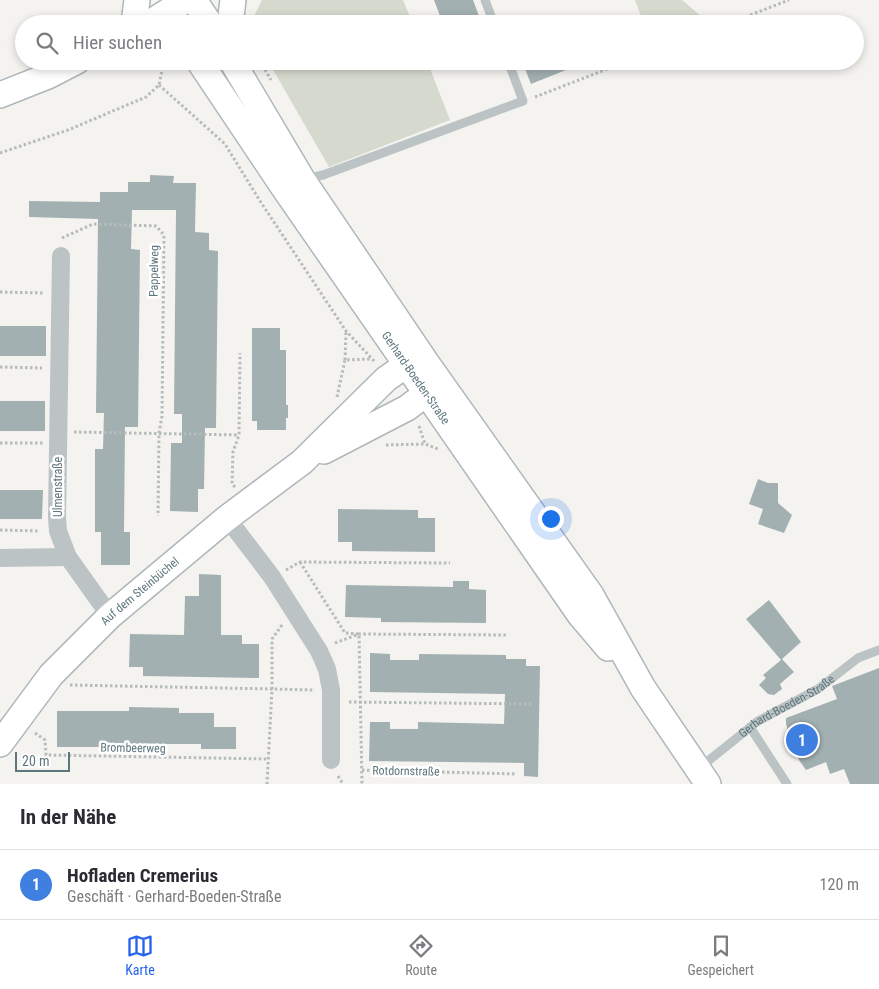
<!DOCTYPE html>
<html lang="de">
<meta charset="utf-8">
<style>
body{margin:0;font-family:"Roboto Condensed",sans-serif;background:#f7f7f7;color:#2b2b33}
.scale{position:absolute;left:15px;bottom:12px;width:55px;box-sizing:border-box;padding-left:5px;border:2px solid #5d767d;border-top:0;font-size:14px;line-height:18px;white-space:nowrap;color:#5d767d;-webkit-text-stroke:4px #fff;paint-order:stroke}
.you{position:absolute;left:550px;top:518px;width:18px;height:18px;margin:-12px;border:4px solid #fff;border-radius:50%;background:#1a73e8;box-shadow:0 0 0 8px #1a73e833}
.badge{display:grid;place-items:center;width:32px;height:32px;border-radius:50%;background:#2563eb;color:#fff;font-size:16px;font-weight:700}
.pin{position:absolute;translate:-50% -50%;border:2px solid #fff;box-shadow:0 1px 5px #0006}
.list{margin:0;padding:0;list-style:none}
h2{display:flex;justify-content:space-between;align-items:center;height:65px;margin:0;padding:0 20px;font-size:21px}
h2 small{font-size:16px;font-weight:400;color:#7c7c81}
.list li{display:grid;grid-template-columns:32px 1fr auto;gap:15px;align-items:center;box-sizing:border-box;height:70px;padding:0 20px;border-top:1px solid #e1e1e2}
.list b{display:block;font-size:19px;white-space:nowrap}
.list p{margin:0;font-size:16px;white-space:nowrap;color:#7c7c81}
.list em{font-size:16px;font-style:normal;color:#7c7c81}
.icon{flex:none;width:28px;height:28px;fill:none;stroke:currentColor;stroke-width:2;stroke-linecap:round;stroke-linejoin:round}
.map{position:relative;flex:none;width:879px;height:784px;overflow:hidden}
.search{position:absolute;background:#fff;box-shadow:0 2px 8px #0003;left:15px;right:15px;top:15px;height:55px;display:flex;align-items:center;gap:12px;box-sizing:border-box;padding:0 18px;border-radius:28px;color:#7c7c81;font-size:19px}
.sheet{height:135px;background:#fff}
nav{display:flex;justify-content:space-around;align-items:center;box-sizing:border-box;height:70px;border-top:1px solid #e1e1e2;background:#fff;font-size:14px;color:#7c7c81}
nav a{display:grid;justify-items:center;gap:2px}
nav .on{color:#2563eb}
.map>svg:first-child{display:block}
</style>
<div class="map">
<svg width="879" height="784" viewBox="0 0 879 784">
<rect width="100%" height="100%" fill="#f4f3ef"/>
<g fill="#d5d9ce">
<polygon points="262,0 403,0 413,24 255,24 255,14"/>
<polygon points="635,0 682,0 708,22 702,24 644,24"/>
<polygon points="268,61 427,61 450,120 329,167"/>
</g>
<g fill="#a3b0b2">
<polygon points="434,0 473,0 482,24 443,24"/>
<polygon points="522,61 586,61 586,62 531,84"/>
<polygon points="150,175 174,176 173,183 196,183 195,232 209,233 209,250 218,251 216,428 205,428 204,489 198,489 198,512 170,511 171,443 182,443 182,414 174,414 176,210 132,210 131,249 140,250 138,427 125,427 124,532 130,532 130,565 101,565 101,532 95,532 95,449 103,449 104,413 96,413 98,219 29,217 29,201 100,202 100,192 128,192 128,182 150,182"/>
<rect x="0" y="326" width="46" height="30"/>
<polygon points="252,328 280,328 280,350 286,350 286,405 288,405 288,418 286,418 286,430 257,430 257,421 252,421"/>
<rect x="0" y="401" width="45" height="30"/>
<polygon points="758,479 768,483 778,483 778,503 792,515 784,533 758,524 763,509 749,504"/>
<polygon points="0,490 43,490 42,519 0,519"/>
<polygon points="338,509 418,510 418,518 435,518 435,552 352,551 352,542 338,542"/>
<polygon points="199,574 221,575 221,635 242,635 242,644 259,644 259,678 143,676 143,667 129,667 130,634 184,635 185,596 199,596"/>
<polygon points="453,581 469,581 469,589 486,590 486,623 381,622 381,618 345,617 346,585 453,587"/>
<polygon points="769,600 801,642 782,659 794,672 780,684 782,689 774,695 768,694 759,685 766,678 763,675 781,660 746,619"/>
<polygon points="370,653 390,654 390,660 419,660 419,654 506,655 506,659 526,659 526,666 540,666 538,777 524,776 524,763 369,761 370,722 390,722 390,729 418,729 418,722 504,724 505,694 370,692"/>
<polygon points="879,668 879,784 850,784 844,769 830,774 826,762 806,770 799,760 786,724 786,718 837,699 832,686"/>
<polygon points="129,707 179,708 179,713 214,713 214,727 236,727 236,749 201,749 201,744 129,744 129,747 57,747 57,711 129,711"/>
</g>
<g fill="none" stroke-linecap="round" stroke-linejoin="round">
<defs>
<g id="secondary">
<polyline points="194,0 210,24"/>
<polyline points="134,24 137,0"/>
<polyline points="148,24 186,0"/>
<polyline points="230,24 233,0"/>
<path id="s2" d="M 199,61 L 284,188 L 580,615 L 608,648"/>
<polyline points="232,61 302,179 428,365 591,595 643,688 708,784"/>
<polyline points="0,95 48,76 77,61"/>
<polyline points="324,451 407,408 427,393 433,377"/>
<path id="s3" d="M 0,744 L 51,675 L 110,616 L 227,518 L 302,462 L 386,379 L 406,365 L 414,362 L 423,364"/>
</g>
</defs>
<use href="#secondary" stroke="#aeb7ba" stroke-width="28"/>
<g stroke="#b6bbbc" stroke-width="3" stroke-dasharray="2.5 2.5" stroke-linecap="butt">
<polyline points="727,24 789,0"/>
<polyline points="260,61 271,80"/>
<polyline points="159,85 225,144 260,201 346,331 374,361"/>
<polyline points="535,97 628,61"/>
<polyline points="0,153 68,130 146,97 159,85 164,61"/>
<polyline points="62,238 93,224 156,226 164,235 162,416 159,433 158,516"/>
<polyline points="0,292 44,293"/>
<polyline points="345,360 346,331"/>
<polyline points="0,367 42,368"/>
<polyline points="337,397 345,360 371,359"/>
<polyline points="419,426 425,444 438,449"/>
<polyline points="74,432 239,435"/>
<polyline points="0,443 43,443"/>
<polyline points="386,445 425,444"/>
<polyline points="235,487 232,484 233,452 239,435 240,353"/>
<polyline points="0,530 40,531"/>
<polyline points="300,562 345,633 359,634 362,784"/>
<polyline points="286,570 300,562 450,563"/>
<polyline points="282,625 272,639 272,689 315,690"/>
<polyline points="335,643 359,634 508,635"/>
<polyline points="70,685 272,689 267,784"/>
<polyline points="349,702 534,704"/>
<polyline points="35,733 45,740 46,755 268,759"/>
<polyline points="362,770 517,774"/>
<polyline points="338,776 343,784"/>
</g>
<g stroke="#bcc3c5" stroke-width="9">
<polyline points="485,0 494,24"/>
<polyline points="304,179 323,175 523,101 508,61"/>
<polyline points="750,727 787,784"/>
<path id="s1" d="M 698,769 L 758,721 L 818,689 L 858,658 L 879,650"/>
</g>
<g stroke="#bcc3c5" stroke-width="18">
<polyline points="61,256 57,517 58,531 68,557 110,616"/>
<polyline points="227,518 272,577 319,651 327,669 331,690 331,760"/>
<polyline points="0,558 68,557"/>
</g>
<use href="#secondary" stroke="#fff" stroke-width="25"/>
</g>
<g text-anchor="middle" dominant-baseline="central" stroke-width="5" stroke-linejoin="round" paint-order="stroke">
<g font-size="12" fill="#5d767d" stroke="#fff">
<text transform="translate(154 271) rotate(-89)">Pappelweg</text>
<text stroke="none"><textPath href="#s2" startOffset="384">Gerhard-Boeden-Straße</textPath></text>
<text transform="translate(58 487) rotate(-90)">Ulmenstraße</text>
<text stroke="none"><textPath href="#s3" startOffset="208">Auf dem Steinbüchel</textPath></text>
<text stroke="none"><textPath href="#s1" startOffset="109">Gerhard-Boeden-Straße</textPath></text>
<text transform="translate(133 748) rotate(1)">Brombeerweg</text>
<text transform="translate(406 771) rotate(1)">Rotdornstraße</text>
</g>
</g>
</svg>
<div class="scale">20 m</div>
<div class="you"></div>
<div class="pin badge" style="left:802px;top:740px;background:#3f7fe0">1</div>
<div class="search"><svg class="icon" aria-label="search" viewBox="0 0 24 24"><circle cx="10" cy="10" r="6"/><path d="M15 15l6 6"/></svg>Hier suchen</div>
</div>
<section class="sheet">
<h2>In der Nähe<small></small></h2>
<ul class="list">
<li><span class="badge" style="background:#3f7fe0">1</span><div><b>Hofladen Cremerius</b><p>Geschäft · Gerhard-Boeden-Straße</p></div><em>120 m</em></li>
</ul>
</section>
<nav>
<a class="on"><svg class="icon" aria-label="map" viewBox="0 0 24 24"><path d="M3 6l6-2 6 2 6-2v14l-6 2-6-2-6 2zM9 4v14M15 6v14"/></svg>Karte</a>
<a><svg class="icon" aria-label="directions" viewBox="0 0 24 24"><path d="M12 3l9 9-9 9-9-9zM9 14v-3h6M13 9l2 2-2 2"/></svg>Route</a>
<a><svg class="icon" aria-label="saved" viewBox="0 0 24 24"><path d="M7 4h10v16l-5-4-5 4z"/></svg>Gespeichert</a>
</nav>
